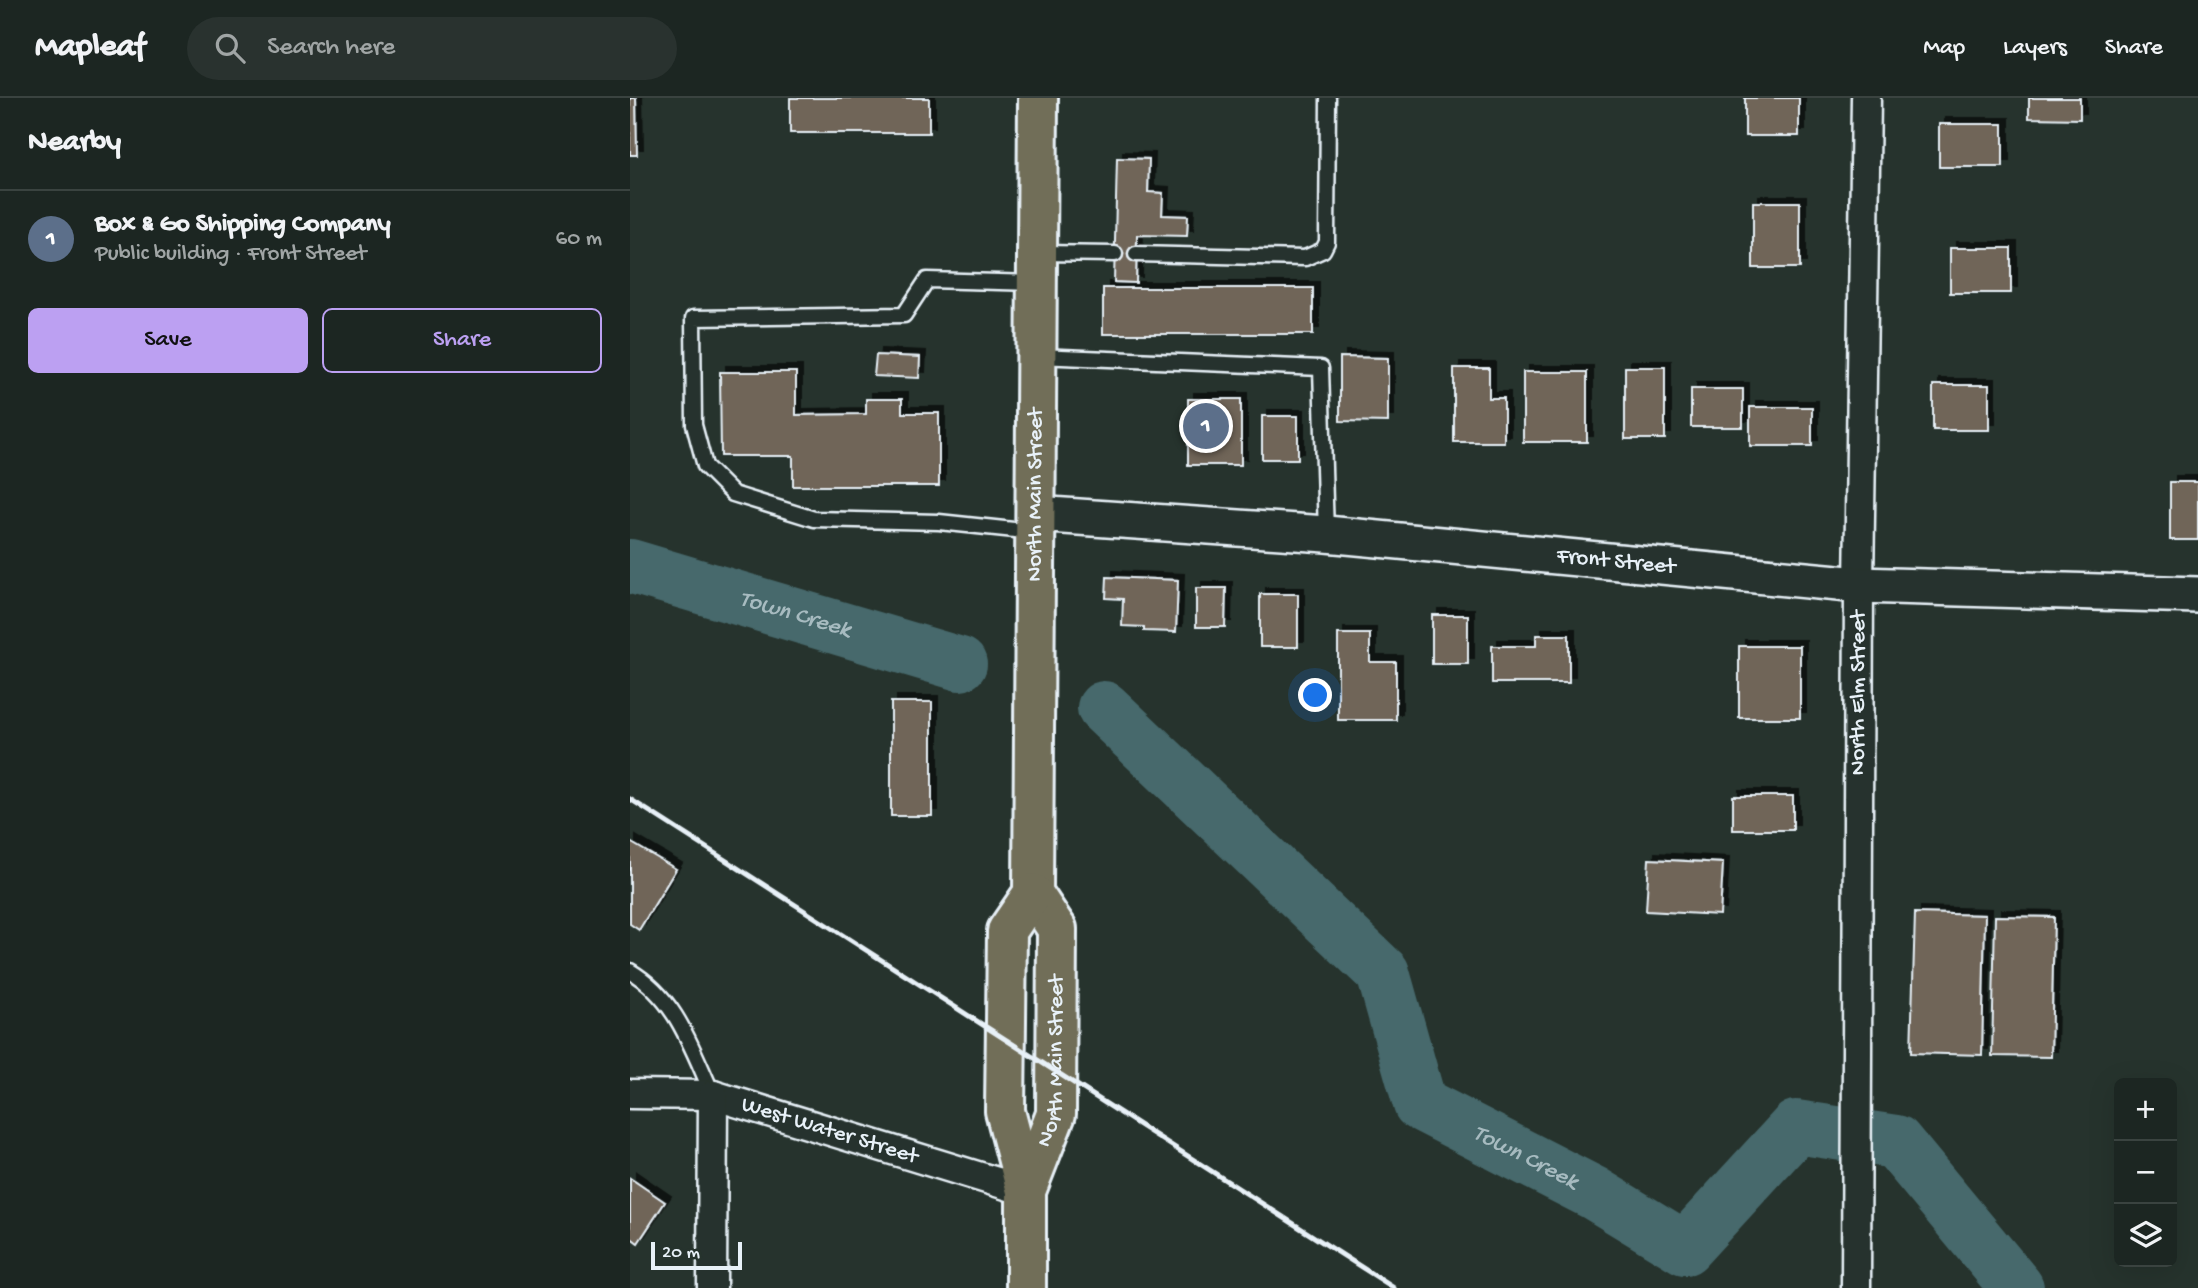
<!DOCTYPE html>
<meta charset="utf-8">
<style>
body{margin:0;font-family:"Gochi Hand",sans-serif;background:#29322f;color:#f1f3f6}
.controls{position:absolute;right:21px;bottom:21px;display:grid;overflow:hidden;border-radius:10px;box-shadow:0 7px 28px #0002}
.controls button{width:63px;height:63px;display:grid;place-items:center;padding:0;border:0;border-bottom:2px solid #3a4340;background:#1c2622;color:#f1f3f6;font:35px sans-serif}
.scale{position:absolute;left:21px;bottom:18px;width:91px;box-sizing:border-box;padding-left:7px;border:4px solid #e8f1f8;border-top:0;font-size:19px;line-height:24px;white-space:nowrap;color:#e8f1f8;-webkit-text-stroke:5px #26332d;paint-order:stroke}
.you{position:absolute;left:686px;top:598px;width:24px;height:24px;margin:-18px;border:5px solid #fff;border-radius:50%;background:#1a73e8;box-shadow:0 0 0 10px #1a73e833}
.badge{display:grid;place-items:center;width:46px;height:46px;border-radius:50%;background:#bca0f2;color:#fff;font-size:23px;font-weight:700}
.pin{position:absolute;translate:-50% -50%;border:4px solid #fff;box-shadow:0 2px 7px #0006}
.list{margin:0;padding:0;list-style:none}
h2{display:flex;justify-content:space-between;align-items:center;height:91px;margin:0;padding:0 28px;font-size:30px}
h2 small{font-size:23px;font-weight:400;color:#a0a5a5}
.list li{display:grid;grid-template-columns:46px 1fr auto;gap:21px;align-items:center;box-sizing:border-box;height:98px;padding:0 28px;border-top:2px solid #3a4340}
.list b{display:block;font-size:26px;white-space:nowrap}
.list p{margin:0;font-size:23px;white-space:nowrap;color:#a0a5a5}
.list em{font-size:23px;font-style:normal;color:#a0a5a5}
.actions{display:flex;gap:14px;padding:21px 28px}
.actions a{flex:1;padding:16px 0;border:2px solid #bca0f2;border-radius:10px;text-align:center;font-size:24px;color:#bca0f2}
.actions .main{background:#bca0f2;color:#111}
.icon{flex:none;width:38px;height:38px;fill:none;stroke:currentColor;stroke-width:2;stroke-linecap:round;stroke-linejoin:round}
.map{position:relative;flex:none;width:1568px;height:1190px;overflow:hidden}
header{display:flex;align-items:center;gap:42px;box-sizing:border-box;height:98px;padding:0 35px;background:#1c2622;border-bottom:2px solid #3a4340}
header strong{font-size:33px}
nav{display:flex;gap:38px;margin-inline-start:auto;font-size:24px}
.search{width:490px;height:63px;background:#29322f;display:flex;align-items:center;gap:18px;box-sizing:border-box;padding:0 24px;border-radius:38px;color:#a0a5a5;font-size:26px}
main{display:flex}
aside{flex:1;background:#1c2622}
.map>svg:first-child{display:block}
</style>
<header>
<strong>Mapleaf</strong>
<div class="search"><svg class="icon" aria-label="search" viewBox="0 0 24 24"><circle cx="10" cy="10" r="6"/><path d="M15 15l6 6"/></svg>Search here</div>
<nav><a>Map</a><a>Layers</a><a>Share</a></nav>
</header>
<main>
<aside>
<h2>Nearby<small></small></h2>
<ul class="list">
<li><span class="badge" style="background:#5c6f8a">1</span><div><b>Box &amp; Go Shipping Company</b><p>Public building · Front Street</p></div><em>60 m</em></li>
</ul>
<div class="actions"><a class="main">Save</a><a>Share</a></div>
</aside>
<div class="map">
<svg width="1568" height="1190" viewBox="0 0 1568 1190">
<defs>
<filter id="shadow"><feDropShadow dx="6" dy="-6" stdDeviation="0" flood-color="#0009"/></filter>
</defs>
<rect width="100%" height="100%" fill="#26332d"/>
<filter id="ink" filterUnits="userSpaceOnUse"><feTurbulence type="fractalNoise" baseFrequency=".0143" numOctaves="2"/><feDisplacementMap in="SourceGraphic" scale="14" xChannelSelector="R" yChannelSelector="G"/><feConvolveMatrix kernelMatrix="1 2 1 2 8 2 1 2 1" color-interpolation-filters="sRGB"/></filter>
<g filter="url(#ink)">
<g fill="none" stroke-linecap="round" stroke-linejoin="round">
<g stroke="#46696c" stroke-width="54">
<path id="s1" d="M 0,468 L 330,566"/>
<path id="s2" d="M 474,610 L 753,875 L 790,1006 L 964,1095 L 1055,1150 L 1166,1029 L 1266,1044 L 1387,1190"/>
</g>
</g>
<g fill="#6f6558" stroke="#e8f1f8" stroke-width="2" filter="url(#shadow)">
<polygon points="0,0 6,0 7,57 0,57"/>
<rect x="160" y="0" width="139" height="35"/>
<rect x="1115" y="0" width="54" height="38"/>
<polygon points="1399,0 1450,0 1450,21 1399,20"/>
<rect x="1309" y="26" width="64" height="43"/>
<polygon points="487,60 519,61 518,94 533,95 532,117 558,118 557,138 507,137 506,185 484,184"/>
<rect x="1123" y="104" width="47" height="66"/>
<rect x="1320" y="150" width="61" height="45"/>
<rect x="473" y="190" width="210" height="46"/>
<polygon points="246,257 290,259 289,280 244,278"/>
<polygon points="710,259 758,260 758,324 710,323"/>
<rect x="995" y="269" width="40" height="72"/>
<polygon points="824,270 859,270 859,300 874,300 874,344 824,344"/>
<polygon points="90,274 166,274 166,317 236,316 236,301 272,301 272,315 309,315 309,388 163,388 163,358 91,358"/>
<rect x="893" y="274" width="64" height="70"/>
<rect x="1303" y="287" width="56" height="45"/>
<rect x="1061" y="291" width="52" height="38"/>
<rect x="558" y="301" width="53" height="66"/>
<rect x="1120" y="309" width="62" height="39"/>
<rect x="632" y="318" width="36" height="43"/>
<rect x="1540" y="384" width="28" height="58"/>
<polygon points="477,479 548,482 546,534 514,533 514,529 492,528 493,501 476,500"/>
<polygon points="566,490 596,490 595,529 566,529"/>
<rect x="630" y="496" width="38" height="53"/>
<rect x="802" y="517" width="36" height="49"/>
<polygon points="708,536 740,536 740,564 766,564 766,622 708,622"/>
<polygon points="906,537 939,537 939,585 862,585 862,548 906,548"/>
<rect x="1109" y="548" width="61" height="72"/>
<rect x="261" y="604" width="41" height="114"/>
<rect x="1103" y="698" width="60" height="34"/>
<polygon points="0,744 46,771 9,832 0,826"/>
<polygon points="1019,761 1093,765 1090,817 1016,813"/>
<polygon points="1285,815 1355,817 1352,957 1281,955"/>
<polygon points="1365,818 1424,819 1421,959 1362,958"/>
<polygon points="0,1080 35,1104 8,1145 0,1139"/>
</g>
<g fill="none" stroke-linecap="round" stroke-linejoin="round">
<defs>
<g id="service">
<polyline points="409,155 485,156"/>
<polyline points="506,156 675,160 693,152 697,144 698,0"/>
<polyline points="408,258 691,270 696,436"/>
<polyline points="403,434 309,424 184,421 103,396 75,368 64,327 63,220 274,217 297,182 405,185"/>
<path d="M 0,873 C 47,901 61,949 83,997"/>
</g>
<g id="minor">
<path id="s3" d="M 0,996 L 83,997 L 396,1093"/>
<polyline points="82,1190 83,997"/>
<path id="s4" d="M 1226,1190 L 1229,487 L 1236,0"/>
</g>
<g id="tertiary">
<path id="s5" d="M 405,416 L 696,436 L 1229,487 L 1568,497"/>
</g>
<g id="primary">
<path id="s6" d="M 396,1093 L 426,1016 L 427,831 L 403,795 L 408,0"/>
<polyline points="396,1190 396,1093 375,1013 377,833 403,795"/>
</g>
</defs>
<use href="#service" stroke="#e8f1f8" stroke-width="19"/>
<use href="#minor" stroke="#e8f1f8" stroke-width="33"/>
<use href="#tertiary" stroke="#e8f1f8" stroke-width="40"/>
<use href="#primary" stroke="#e8f1f8" stroke-width="44"/>
<use href="#service" stroke="#26332d" stroke-width="14"/>
<use href="#minor" stroke="#26332d" stroke-width="28"/>
<use href="#tertiary" stroke="#26332d" stroke-width="35"/>
<use href="#primary" stroke="#716e59" stroke-width="38"/>
<polyline stroke="#e8f1f8" stroke-width="5" points="0,701 764,1190"/>
</g>
</g>
<g text-anchor="middle" dominant-baseline="central" stroke-width="5" stroke-linejoin="round" paint-order="stroke">
<g font-size="23" fill="#e8f1f8" stroke="#26332d">
<text stroke="none"><textPath href="#s6" startOffset="709">North Main Street</textPath></text>
<text stroke="none"><textPath href="#s5" startOffset="583">Front Street</textPath></text>
<text stroke="none"><textPath href="#s4" startOffset="595">North Elm Street</textPath></text>
<text stroke="none"><textPath href="#s6" startOffset="135">North Main Street</textPath></text>
<text stroke="none"><textPath href="#s3" startOffset="205">West Water Street</textPath></text>
</g>
<g font-size="24" font-style="italic" fill="#a7bbc0" stroke="#26332d">
<text stroke="none"><textPath href="#s1" startOffset="172">Town Creek</textPath></text>
<text stroke="none"><textPath href="#s2" startOffset="639">Town Creek</textPath></text>
</g>
</g>
</svg>
<div class="controls">
<button>+</button>
<button>−</button>
<button><svg class="icon" aria-label="layers" viewBox="0 0 24 24"><path d="M12 4l9 5-9 5-9-5zM3 14l9 5 9-5"/></svg></button>
</div>
<div class="scale">20 m</div>
<div class="you"></div>
<div class="pin badge" style="left:576px;top:328px;background:#5c6f8a">1</div>
</div>
</main>
